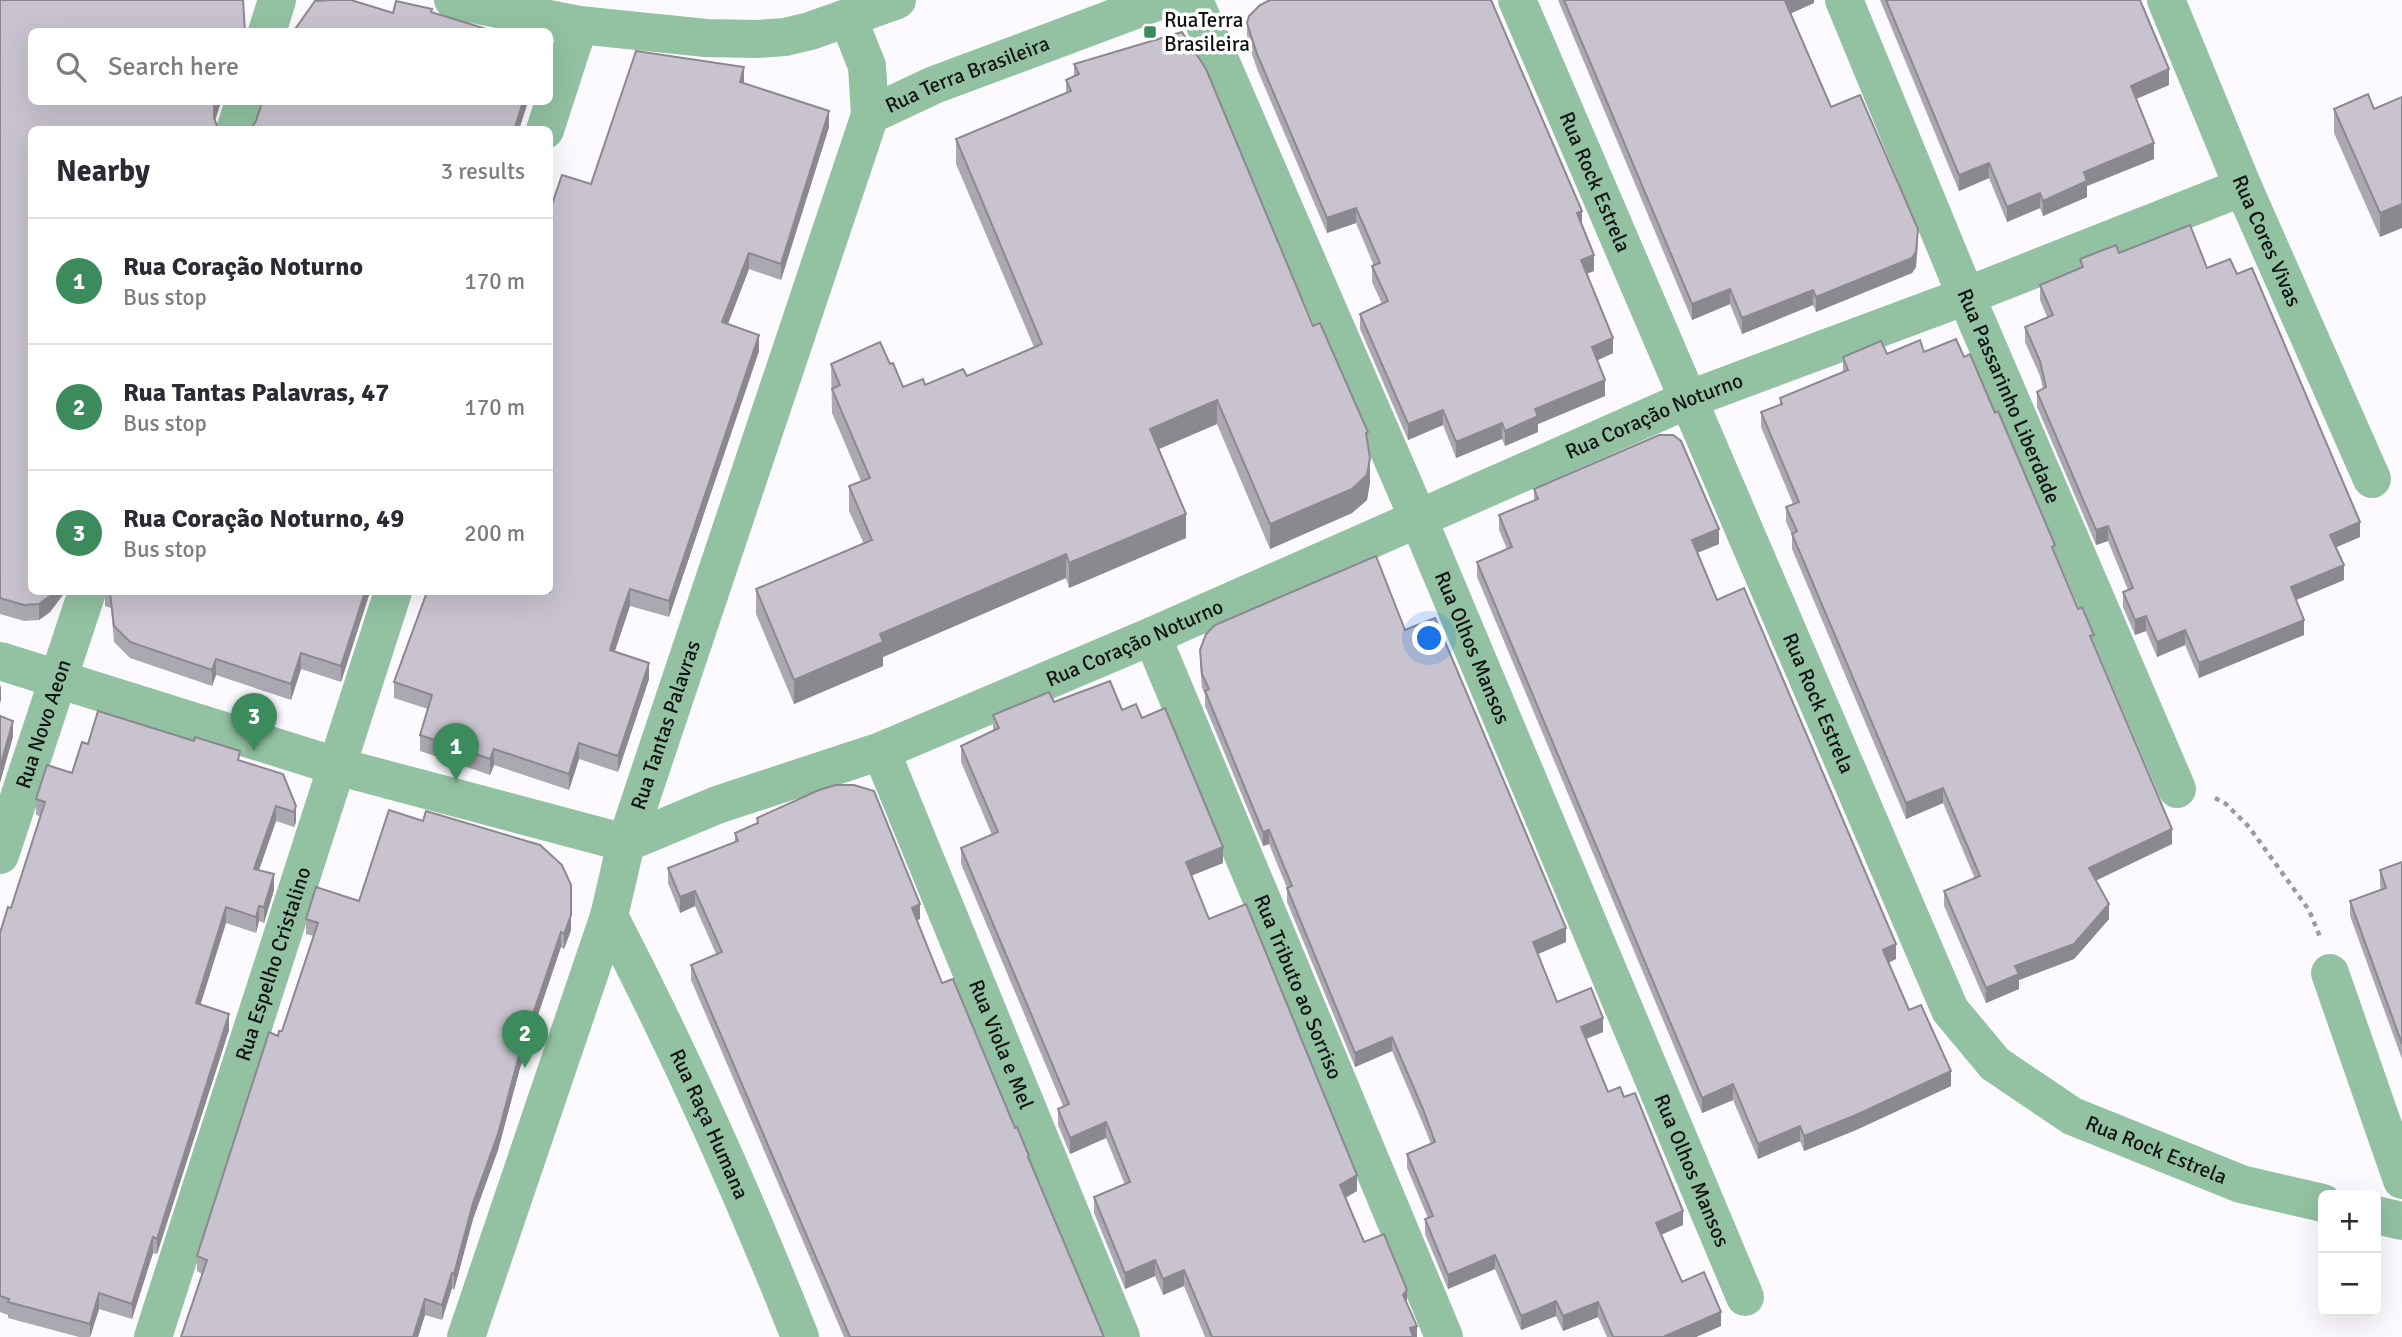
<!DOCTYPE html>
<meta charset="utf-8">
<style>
body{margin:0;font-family:Signika,sans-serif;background:#f7f7f7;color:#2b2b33}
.controls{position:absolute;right:21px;bottom:21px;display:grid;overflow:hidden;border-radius:10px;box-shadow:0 7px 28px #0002}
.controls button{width:63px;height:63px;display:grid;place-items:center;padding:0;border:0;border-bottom:2px solid #e1e1e2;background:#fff;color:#2b2b33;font:35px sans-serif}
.you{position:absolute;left:1430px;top:639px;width:24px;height:24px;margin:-18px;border:5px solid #fff;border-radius:50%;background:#1a73e8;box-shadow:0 0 0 10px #1a73e833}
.badge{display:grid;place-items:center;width:46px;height:46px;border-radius:50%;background:#3b8b5c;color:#fff;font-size:23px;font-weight:700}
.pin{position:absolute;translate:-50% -58px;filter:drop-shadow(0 2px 4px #0008)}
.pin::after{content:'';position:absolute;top:37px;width:24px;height:21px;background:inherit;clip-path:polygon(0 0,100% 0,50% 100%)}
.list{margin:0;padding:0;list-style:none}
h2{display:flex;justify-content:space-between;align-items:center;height:91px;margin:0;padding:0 28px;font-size:30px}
h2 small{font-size:23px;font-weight:400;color:#7c7c81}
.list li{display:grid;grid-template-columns:46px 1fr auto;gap:21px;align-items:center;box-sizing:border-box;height:126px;padding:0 28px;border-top:2px solid #e1e1e2}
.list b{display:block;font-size:26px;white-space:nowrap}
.list p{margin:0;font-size:23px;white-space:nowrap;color:#7c7c81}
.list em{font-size:23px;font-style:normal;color:#7c7c81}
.icon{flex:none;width:38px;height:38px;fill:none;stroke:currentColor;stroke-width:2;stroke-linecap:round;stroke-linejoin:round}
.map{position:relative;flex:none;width:2402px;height:1337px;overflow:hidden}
.search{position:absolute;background:#fff;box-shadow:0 7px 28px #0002;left:28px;top:28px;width:525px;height:77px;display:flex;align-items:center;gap:18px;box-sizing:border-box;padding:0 24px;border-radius:10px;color:#7c7c81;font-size:26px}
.panel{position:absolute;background:#fff;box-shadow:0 7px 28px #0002;left:28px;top:126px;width:525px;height:469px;border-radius:10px}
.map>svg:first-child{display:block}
</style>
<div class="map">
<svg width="2402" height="1337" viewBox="0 0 2402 1337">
<rect width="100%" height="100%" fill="#fcfaff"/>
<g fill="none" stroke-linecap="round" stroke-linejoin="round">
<polyline stroke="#9c9b9f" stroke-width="4.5" stroke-dasharray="5 5" stroke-linecap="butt" points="2215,798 2226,804 2249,827 2309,910 2320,937"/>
<g stroke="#92c2a2" stroke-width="38">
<polyline points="453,0 579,25 706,38 757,39 785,37 810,31 897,0"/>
<path id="s1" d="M 1194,0 L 1418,518 L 1745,1297"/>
<path id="s2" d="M 1517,0 L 1950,1010 L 1995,1064 L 2072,1116 L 2241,1184 L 2323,1203"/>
<path id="s3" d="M 1844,0 L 1966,296 L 2177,789"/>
<path id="s4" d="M 2166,0 L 2243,187 L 2372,479"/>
<polyline points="848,18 867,66 870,115"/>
<polyline points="267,32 277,0"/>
<polyline points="235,130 244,102"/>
<polyline points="545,130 579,25"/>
<path id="s5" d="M 1152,636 L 1444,1337"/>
<path id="s6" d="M 0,661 L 336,766 L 626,843 L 717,805 L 881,751 L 1152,636 L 1687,400 L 1966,296 L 2243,187"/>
<path id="s7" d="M 881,751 L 1121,1337"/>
<path id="s8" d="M 0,855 L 87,592"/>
<path id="s9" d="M 609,916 C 680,1053 743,1193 800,1337"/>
<polyline points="2330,973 2402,1180"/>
<polyline points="2376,1215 2402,1221"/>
<path id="s10" d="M 153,1337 L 393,592"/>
</g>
<path stroke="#92c2a2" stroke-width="38" id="s11" d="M 466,1337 L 609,916 L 626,843 L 870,115 L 934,85 L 1162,0"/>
</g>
<g fill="#aca8b1">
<polygon points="0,0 32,102 221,102 215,121 32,130 63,595 50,612 39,620 24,621 0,614"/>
<polygon points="1558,0 1814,0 1814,3 1791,13 1831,107 1918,245 1916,267 1912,273 1816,312 1813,305 1742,334 1730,304 1692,320"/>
<polygon points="1880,0 2140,0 2169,85 2136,99 2154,159 2087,186 2087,197 2043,216 2040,208 2007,222 1989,178 1959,191"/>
<polygon points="1247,23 1582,224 1594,271 1586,274 1613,353 1597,360 1605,396 1538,424 1538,432 1505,446 1502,439 1456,458 1443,425 1408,440 1360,329 1360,314 1382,304 1372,282 1372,266 1374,266 1356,223 1327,233 1257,69 1247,39"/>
<polygon points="1074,64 1313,326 1368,444 1370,482 1367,500 1352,513 1270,549 1217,424 1158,449 1186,538 1069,588 1066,578 883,657 883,666 794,704 756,614 756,589 864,544 849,511 849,486 861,481 832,413 831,364 890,364 903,387 925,385 967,376 1034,347 956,164 956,139 1066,93 1066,80 1074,76"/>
<polygon points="744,83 829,127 781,280 749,269 728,324 759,351 669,617 630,606 619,636 614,651 649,679 618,772 579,759 569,790 494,765 490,775 420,751 420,735 428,709 394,698 394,682 591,184"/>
<polygon points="2402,97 2380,237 2334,133 2334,109 2374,109"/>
<polygon points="2119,253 2207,268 2237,274 2360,537 2336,547 2344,580 2296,600 2304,635 2199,678 2185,645 2157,657 2146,631 2135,635 2123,607 2123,592 2128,590 2108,541 2096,545 2037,407 2037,392 2043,389 2040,376 2025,342 2025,327 2047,317 2040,300 2040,285 2080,268 2080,259"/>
<polygon points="1924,352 2055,555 2094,645 2172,844 2096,880 2109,919 2074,959 2019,980 2019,989 1986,1003 1944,906 1944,891 1975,879 1943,803 1906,819 1792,549 1792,535 1786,522 1786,507 1793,504 1761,427 1761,412 1780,405 1780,398 1843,372 1843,357"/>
<polygon points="1534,489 1719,544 1697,553 1717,600 1896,959 1888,963 1909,1010 1951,1086 1856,1130 1804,1151 1800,1141 1758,1159 1733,1100 1702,1113 1477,577 1477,562 1507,549 1499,530 1499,515 1534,501"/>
<polygon points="105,592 370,592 341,682 301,669 291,700 216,675 212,686 130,658 114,642 111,608 105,606"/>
<polygon points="1405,630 1566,942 1538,954 1557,1002 1603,1032 1586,1039 1608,1092 1624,1097 1683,1225 1661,1235 1682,1282 1721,1326 1696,1337 1607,1337 1598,1317 1563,1331 1556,1316 1521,1330 1495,1269 1448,1289 1425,1234 1425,1219 1428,1218 1407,1168 1407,1154 1431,1144 1423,1124 1392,1051 1355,1067 1287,902 1287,888 1269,844 1263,846 1205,706 1205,694 1202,688 1200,664 1200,650"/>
<polygon points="1054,702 1122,710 1142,718 1223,863 1191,875 1209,919 1357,1191 1345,1198 1364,1242 1407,1304 1417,1337 1205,1337 1184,1286 1163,1295 1155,1276 1125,1289 1094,1213 1094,1197 1125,1185 1106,1138 1070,1154 1058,1125 1058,1109 1063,1106 961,864 961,848 992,835 961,762 961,746 993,730 993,715"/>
<polygon points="88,744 240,760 296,806 296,822 294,827 276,821 259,870 274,890 264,923 259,921 256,933 226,923 200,1005 229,1030 157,1254 153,1253 132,1319 99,1309 90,1337 79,1337 8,1318 8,1315 0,1312 0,933 11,908 40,816 36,815 36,799 72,773"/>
<polygon points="757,818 920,919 917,920 942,983 1015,1128 1104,1337 844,1337 691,980 691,965 716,954 695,906 680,913 668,883 668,868 735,842 735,833 757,824"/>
<polygon points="2402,862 2402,1059 2350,916 2350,901 2381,890 2380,885 2380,870"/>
<polygon points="359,901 571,930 564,949 561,947 520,1068 498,1150 473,1219 454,1290 452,1288 442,1320 425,1315 418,1337 181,1337 202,1274 197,1271 197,1256 278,1036 282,1031 314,936 306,934 306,919"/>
</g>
<g fill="#8c8890">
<polygon points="1787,0 1814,0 1814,3 1785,16 1785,1"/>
<polygon points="744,67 744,83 740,82"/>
<polygon points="2169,69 2169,85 2131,101 2131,86"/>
<polygon points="216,102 221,102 214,123 214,130 214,107"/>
<polygon points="523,102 528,102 519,130 514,130"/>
<polygon points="829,111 829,127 781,280 781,264"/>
<polygon points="2154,143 2154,159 2087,186 2087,197 2043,216 2043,201 2084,172"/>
<polygon points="1989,163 1989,178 1959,191 1959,175"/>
<polygon points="2040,193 2040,208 2007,222 2007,207"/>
<polygon points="2402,204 2402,228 2380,237 2380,213"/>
<polygon points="1356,208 1356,223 1327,233 1327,218"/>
<polygon points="1582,211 1582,226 1577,213"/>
<polygon points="1918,229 1916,267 1912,273 1816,312 1816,297"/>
<polygon points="749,253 749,269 722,339 722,322"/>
<polygon points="1594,255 1594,271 1581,276 1581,260"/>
<polygon points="1730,289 1730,304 1692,320 1692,304"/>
<polygon points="1813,290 1813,305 1742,334 1742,318"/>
<polygon points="759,335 759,351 669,617 669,601"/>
<polygon points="1613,338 1613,353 1592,363 1592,347"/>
<polygon points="1605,380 1605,396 1538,424 1538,432 1505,446 1505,431 1535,409"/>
<polygon points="1217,400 1217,424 1150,453 1150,429"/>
<polygon points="1443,410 1443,425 1408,440 1408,424"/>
<polygon points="1502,423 1502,439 1456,458 1456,442"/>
<polygon points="1370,458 1370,482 1367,500 1352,513 1270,549 1270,524"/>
<polygon points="1186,514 1186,538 1069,588 1069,563"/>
<polygon points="2360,522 2360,537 2330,550 2330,535"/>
<polygon points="2108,526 2108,541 2096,545 2096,530"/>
<polygon points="1719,529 1719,544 1692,555 1692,540"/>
<polygon points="1066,554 1066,578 883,657 883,666 794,704 794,680 880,634"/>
<polygon points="2344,565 2344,580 2291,602 2291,587"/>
<polygon points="630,589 630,606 610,666 610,650"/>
<polygon points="53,592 65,592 50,612 39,620 39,604"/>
<polygon points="365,592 370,592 341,682 341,666"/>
<polygon points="2146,616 2146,631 2135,635 2135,620"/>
<polygon points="2304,620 2304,635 2199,678 2199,663"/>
<polygon points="2185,630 2185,645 2157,657 2157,642"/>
<polygon points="301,653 301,669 291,700 291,684"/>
<polygon points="216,659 216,675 212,686 212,670"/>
<polygon points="649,663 649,679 618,772 618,756"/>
<polygon points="1,684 1,700 0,703 0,688"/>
<polygon points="13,721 13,737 0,783 0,767"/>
<polygon points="579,743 579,759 569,790 569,774"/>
<polygon points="494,749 494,765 490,775 490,759"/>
<polygon points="1943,788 1943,803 1906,819 1906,803"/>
<polygon points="276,806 276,821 254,884 254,869"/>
<polygon points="296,806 296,822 294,827 294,812"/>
<polygon points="2172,829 2172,844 2089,884 2089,868"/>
<polygon points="1269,830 1269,844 1263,846 1263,832"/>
<polygon points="1223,847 1223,863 1186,878 1186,862"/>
<polygon points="274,874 274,890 264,923 264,907"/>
<polygon points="695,891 695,906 680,913 680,897"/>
<polygon points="920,904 920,919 912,923 912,908"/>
<polygon points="2109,904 2109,919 2074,959 2019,980 2019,989 1986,1003 1986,988 2015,966"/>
<polygon points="259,906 259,921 256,933 256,917"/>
<polygon points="226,907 226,923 196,1019 196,1003"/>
<polygon points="571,915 571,930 564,949 564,934"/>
<polygon points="1566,928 1566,942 1533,956 1533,942"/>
<polygon points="561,932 561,947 520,1068 498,1150 473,1219 454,1290 454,1274 473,1203 520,1052"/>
<polygon points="1896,944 1896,959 1883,965 1883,950"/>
<polygon points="229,1014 229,1030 157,1254 157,1239"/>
<polygon points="1603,1018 1603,1032 1581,1041 1581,1027"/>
<polygon points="1392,1037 1392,1051 1355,1067 1355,1053"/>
<polygon points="1951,1071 1951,1086 1856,1130 1804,1151 1804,1136"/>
<polygon points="1733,1084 1733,1100 1702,1113 1702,1098"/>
<polygon points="1106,1122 1106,1138 1070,1154 1070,1138"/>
<polygon points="1800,1126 1800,1141 1758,1159 1758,1144"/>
<polygon points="1357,1175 1357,1191 1340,1201 1340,1185"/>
<polygon points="1683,1211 1683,1225 1656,1237 1656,1223"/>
<polygon points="153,1237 153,1253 132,1319 132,1304"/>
<polygon points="1495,1255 1495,1269 1448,1289 1448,1275"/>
<polygon points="1155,1260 1155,1276 1125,1289 1125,1273"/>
<polygon points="1184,1270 1184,1286 1163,1295 1163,1279"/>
<polygon points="452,1273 452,1288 442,1320 442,1305"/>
<polygon points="1407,1290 1407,1306 1403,1295"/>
<polygon points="99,1293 99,1309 90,1337 90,1324"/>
<polygon points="425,1299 425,1315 418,1337 413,1337"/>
<polygon points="1556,1301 1556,1316 1521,1330 1521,1316"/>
<polygon points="1598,1302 1598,1317 1563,1331 1563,1316"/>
<polygon points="1721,1312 1721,1326 1696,1337 1663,1337"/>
<polygon points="1417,1326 1417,1337 1410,1337 1410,1328"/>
</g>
<g fill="#c8c3ce" stroke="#8c8890" stroke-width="2">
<polygon points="0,0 243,0 245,32 32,32 32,102 216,102 214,107 214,118 218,128 221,130 32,130 32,592 53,592 50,596 39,604 24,605 0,598"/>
<polygon points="331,0 351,0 393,13 396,1 432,9 431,12 496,32 293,32 315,1"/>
<polygon points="1270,0 1491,0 1582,211 1577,213 1594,255 1581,260 1613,338 1592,347 1605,380 1535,409 1538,416 1505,431 1502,423 1456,442 1443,410 1408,424 1360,314 1388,301 1372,266 1380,263 1356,208 1327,218 1257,54 1247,23 1249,16 1260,5"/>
<polygon points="1564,0 1787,0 1785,1 1831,107 1860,95 1918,229 1916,252 1912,258 1816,297 1813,290 1742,318 1730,289 1692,304"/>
<polygon points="1886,0 2140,0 2169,69 2131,86 2154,143 2084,172 2087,181 2043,201 2040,193 2007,207 1989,163 1959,175"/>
<polygon points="1182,32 1206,69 1313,326 1320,323 1368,432 1366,433 1370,458 1367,475 1352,489 1270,524 1217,400 1150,429 1186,514 1069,563 1066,554 880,634 883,642 794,680 756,589 872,540 849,486 870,478 832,389 840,385 831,364 880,342 890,364 893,363 903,387 923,379 925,385 963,369 967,376 1042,344 956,139 1071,91 1066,80 1079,74 1074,64"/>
<polygon points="636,51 744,67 740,82 829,111 781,264 749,253 722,322 759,335 669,601 630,589 619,620 610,650 649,663 618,756 579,743 569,774 494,749 490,759 420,735 432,695 394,682 427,592 550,592 550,210 562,175 591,184"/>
<polygon points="2368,94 2374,109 2402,97 2402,204 2380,213 2334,109"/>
<polygon points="262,102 523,102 514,130 250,130 256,121"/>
<polygon points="2190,225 2207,268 2230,259 2237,274 2252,268 2360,522 2330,535 2344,565 2291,587 2304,620 2199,663 2185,630 2157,642 2146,616 2135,620 2123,592 2133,588 2108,526 2096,530 2037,392 2046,387 2040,361 2025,327 2053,315 2040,285 2083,267 2080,259 2116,245 2119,253"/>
<polygon points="1956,339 1964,357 1970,354 1995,413 1998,411 2055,545 2052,547 2078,609 2082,607 2094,635 2090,636 2172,829 2089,868 2109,904 2074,944 2015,966 2019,974 1986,988 1944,891 1980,876 1943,788 1906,803 1792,534 1797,531 1786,507 1799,502 1761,412 1782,404 1780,398 1848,370 1843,357 1881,341 1887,354 1920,340 1924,352"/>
<polygon points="1659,435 1673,435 1681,441 1719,529 1692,540 1717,600 1744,588 1896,944 1883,950 1909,1010 1921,1005 1951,1071 1856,1115 1804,1136 1800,1126 1758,1144 1733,1084 1702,1098 1477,562 1512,547 1499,515 1538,499 1534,489"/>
<polygon points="1376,556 1405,630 1435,618 1566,928 1533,942 1557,1002 1591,988 1603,1018 1581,1027 1608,1092 1620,1087 1624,1097 1635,1093 1683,1211 1656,1223 1682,1282 1704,1272 1721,1312 1663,1337 1613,1337 1598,1302 1563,1316 1556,1301 1521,1316 1495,1255 1448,1275 1425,1219 1433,1216 1407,1154 1435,1142 1423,1109 1392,1037 1355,1053 1287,888 1292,886 1269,830 1263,832 1205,691 1209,689 1202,674 1200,650 1206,634 1215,625"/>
<polygon points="110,592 365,592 341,666 301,653 291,684 216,659 212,670 130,642 114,626"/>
<polygon points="1110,681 1122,710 1136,704 1142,718 1165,708 1223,847 1186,862 1209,919 1246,904 1357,1175 1340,1185 1364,1242 1384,1234 1407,1290 1403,1295 1417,1326 1410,1328 1413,1337 1212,1337 1184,1270 1163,1279 1155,1260 1125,1273 1094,1197 1130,1182 1106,1122 1070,1138 1058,1109 1069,1104 961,848 998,832 961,746 999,728 993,715 1049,692 1054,702"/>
<polygon points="98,711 194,741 195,737 240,751 238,760 283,774 296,806 294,812 276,806 254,869 274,874 264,907 259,906 256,917 226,907 196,1003 229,1014 157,1239 153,1237 132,1304 99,1293 90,1324 8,1302 9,1299 0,1296 0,933 8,907 11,908 45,802 36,799 47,765 72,773 82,742 88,744"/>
<polygon points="0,716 13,721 0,767"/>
<polygon points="836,785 854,785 874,791 920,904 912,908 942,983 953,979 1015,1128 1017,1127 1029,1156 1028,1157 1104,1337 850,1337 691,965 722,952 695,891 680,897 668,868 738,841 735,833 758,823 757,818 819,790"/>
<polygon points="389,810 423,821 426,811 540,845 562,865 571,885 571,915 564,934 561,932 520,1052 498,1134 473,1203 454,1274 452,1273 442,1305 425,1299 413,1337 181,1337 207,1260 197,1256 269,1032 278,1036 279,1031 282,1031 318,923 306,919 316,887 359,901"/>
<polygon points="2402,862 2402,1044 2350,901 2386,888 2380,870"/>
</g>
<rect fill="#3b8b5c" stroke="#fff" stroke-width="2.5" x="1143" y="25" width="14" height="14" rx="3.5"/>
<g text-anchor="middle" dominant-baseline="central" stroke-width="7" stroke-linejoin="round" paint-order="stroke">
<g font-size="21" fill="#141316" stroke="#fff" text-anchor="start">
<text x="1164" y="20">RuaTerra<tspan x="1164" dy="24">Brasileira</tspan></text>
</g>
<g font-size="21" fill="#141316" stroke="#fff">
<text stroke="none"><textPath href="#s11" startOffset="1393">Rua Terra Brasileira</textPath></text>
<text stroke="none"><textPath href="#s2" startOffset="198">Rua Rock Estrela</textPath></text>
<text stroke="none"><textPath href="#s4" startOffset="261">Rua Cores Vivas</textPath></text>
<text stroke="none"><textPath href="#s3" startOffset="429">Rua Passarinho Liberdade</textPath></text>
<text stroke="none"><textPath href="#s6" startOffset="1766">Rua Coração Noturno</textPath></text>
<text stroke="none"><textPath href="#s6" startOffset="1199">Rua Coração Noturno</textPath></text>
<text stroke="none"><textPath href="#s1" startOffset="705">Rua Olhos Mansos</textPath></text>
<text stroke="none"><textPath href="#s2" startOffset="765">Rua Rock Estrela</textPath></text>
<text stroke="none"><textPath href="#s8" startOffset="138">Rua Novo Aeon</textPath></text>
<text stroke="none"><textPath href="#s11" startOffset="644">Rua Tantas Palavras</textPath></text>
<text stroke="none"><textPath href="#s10" startOffset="392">Rua Espelho Cristalino</textPath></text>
<text stroke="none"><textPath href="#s5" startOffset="380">Rua Tributo ao Sorriso</textPath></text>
<text stroke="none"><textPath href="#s7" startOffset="317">Rua Viola e Mel</textPath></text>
<text stroke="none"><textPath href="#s9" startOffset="231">Rua Raça Humana</textPath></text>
<text stroke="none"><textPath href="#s2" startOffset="1353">Rua Rock Estrela</textPath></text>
<text stroke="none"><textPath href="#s1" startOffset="1272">Rua Olhos Mansos</textPath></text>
</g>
</g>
</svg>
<div class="controls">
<button>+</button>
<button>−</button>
</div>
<div class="you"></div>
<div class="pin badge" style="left:456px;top:781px">1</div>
<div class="pin badge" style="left:525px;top:1068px">2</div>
<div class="pin badge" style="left:254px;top:751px">3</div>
<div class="search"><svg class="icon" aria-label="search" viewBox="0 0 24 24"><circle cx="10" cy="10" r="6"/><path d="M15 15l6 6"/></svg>Search here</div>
<section class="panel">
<h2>Nearby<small>3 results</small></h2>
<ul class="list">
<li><span class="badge">1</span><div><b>Rua Coração Noturno</b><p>Bus stop</p></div><em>170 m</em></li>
<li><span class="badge">2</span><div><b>Rua Tantas Palavras, 47</b><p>Bus stop</p></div><em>170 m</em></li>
<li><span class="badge">3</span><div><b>Rua Coração Noturno, 49</b><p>Bus stop</p></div><em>200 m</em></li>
</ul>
</section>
</div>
